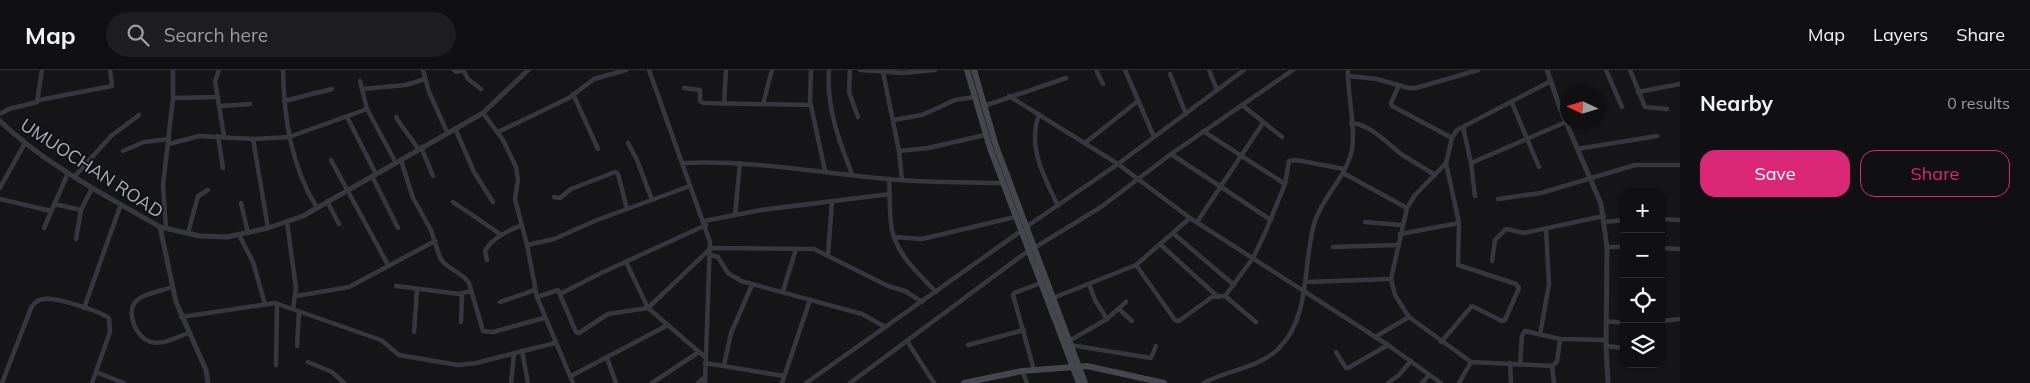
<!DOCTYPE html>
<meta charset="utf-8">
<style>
body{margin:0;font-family:Mulish,sans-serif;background:#1e1e20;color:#f1f3f6}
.controls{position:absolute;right:15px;bottom:15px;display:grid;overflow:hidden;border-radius:10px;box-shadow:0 1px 4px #0004}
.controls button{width:45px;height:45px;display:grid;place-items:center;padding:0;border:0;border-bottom:1px solid #303032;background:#101012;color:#f1f3f6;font:25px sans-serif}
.compass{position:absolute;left:1560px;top:15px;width:45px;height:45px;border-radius:50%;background:#101012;box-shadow:0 1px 4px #0004;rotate:274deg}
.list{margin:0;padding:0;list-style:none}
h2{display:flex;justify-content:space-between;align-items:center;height:65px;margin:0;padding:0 20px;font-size:21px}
h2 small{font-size:16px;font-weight:400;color:#9c9d9f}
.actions{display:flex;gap:10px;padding:15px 20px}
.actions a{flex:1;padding:11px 0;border:1px solid #db2777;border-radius:15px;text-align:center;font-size:18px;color:#db2777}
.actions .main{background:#db2777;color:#fff}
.icon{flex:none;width:28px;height:28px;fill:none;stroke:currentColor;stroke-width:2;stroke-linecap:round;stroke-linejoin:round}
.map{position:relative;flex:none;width:1680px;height:313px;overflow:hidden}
header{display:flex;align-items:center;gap:30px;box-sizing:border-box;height:70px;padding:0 25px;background:#101012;border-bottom:1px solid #303032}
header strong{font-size:24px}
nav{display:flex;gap:28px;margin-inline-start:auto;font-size:18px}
.search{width:350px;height:45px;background:#1e1e20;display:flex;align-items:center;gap:12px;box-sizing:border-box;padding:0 18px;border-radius:28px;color:#9c9d9f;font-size:19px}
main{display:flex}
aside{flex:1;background:#101012}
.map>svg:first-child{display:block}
</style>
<header>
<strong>Map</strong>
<div class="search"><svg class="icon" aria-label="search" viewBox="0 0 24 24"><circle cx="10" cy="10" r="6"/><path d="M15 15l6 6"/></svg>Search here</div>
<nav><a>Map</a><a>Layers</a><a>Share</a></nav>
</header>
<main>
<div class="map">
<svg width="1680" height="313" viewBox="0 0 1680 313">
<rect width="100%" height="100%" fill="#161618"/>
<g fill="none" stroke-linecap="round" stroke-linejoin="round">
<g stroke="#37383d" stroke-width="4.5">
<polyline points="219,0 215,11 224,66"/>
<path d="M 283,0 C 284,49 291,96 317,138"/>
<polyline points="423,0 429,22 447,62"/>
<polyline points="454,0 456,2 463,0"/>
<polyline points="463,0 468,9 481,19"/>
<polyline points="649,0 710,172 705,313"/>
<polyline points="811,0 810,31 825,101"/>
<path d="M 829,0 C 826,36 839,71 852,104"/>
<polyline points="850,0 849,22 858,47"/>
<polyline points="860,0 903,3 935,0"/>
<polyline points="1096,0 1103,14"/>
<polyline points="1125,0 1154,67"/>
<polyline points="1209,0 1217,20"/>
<polyline points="1606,0 1622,37"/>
<polyline points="1630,0 1645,37 1667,39"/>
<polyline points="883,2 899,81 928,78 985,65"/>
<polyline points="1170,4 1186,44"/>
<polyline points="1348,6 1377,9 1408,18 1416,18 1478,0"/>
<polyline points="360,11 367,39 396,93"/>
<polyline points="1551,11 1457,60 1452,68 1446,93 1415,125 1407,138 1391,209 1395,225 1409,247 1471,292 1552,296"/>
<polyline points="1399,15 1391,33 1392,36 1452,68"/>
<polyline points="684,18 700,20 700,31 703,33 811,35"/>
<polyline points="362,19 406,15 425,9"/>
<polyline points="1638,22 1680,14"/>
<polyline points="573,24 598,79"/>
<polyline points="1009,26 1118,94 1190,148 1388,275 1441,313"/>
<polyline points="173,28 218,27"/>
<polyline points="39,30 112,16 110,0"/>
<polyline points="284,31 332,19"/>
<polyline points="1512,33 1539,97"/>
<polyline points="724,34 726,0"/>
<polyline points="763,34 772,0"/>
<polyline points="1242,35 1282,67"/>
<polyline points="220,36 250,34"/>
<polyline points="984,36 1066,8"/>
<polyline points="483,43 503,70 516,97 518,110 515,129 527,175 537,227 573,313"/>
<polyline points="0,44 9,39 37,32 42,0"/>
<path d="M 1039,44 C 1027,78 1044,106 1058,136"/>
<polyline points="347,47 376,104"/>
<path d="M 396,47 C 401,57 412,68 418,79"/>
<polyline points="893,50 922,45 955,30 975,27"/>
<path d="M 1351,53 C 1370,54 1387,73 1401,84 C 1412,91 1424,98 1435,105"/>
<polyline points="1463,57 1471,93 1475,126"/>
<polyline points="455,58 474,102 493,132"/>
<polyline points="1203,61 1285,114"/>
<polyline points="498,62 569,28 594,9 626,0"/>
<polyline points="218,66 223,98"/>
<polyline points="253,69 268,158"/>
<polyline points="628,73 637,90 652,130"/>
<polyline points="1085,73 1138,31"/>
<polyline points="169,74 199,66 253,69 289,67 367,39"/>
<polyline points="421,77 433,106"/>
<polyline points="1577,79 1657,66"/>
<polyline points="123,81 144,72 169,69"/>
<polyline points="899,81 902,110"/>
<polyline points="1171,84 1271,150"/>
<polyline points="331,90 388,195"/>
<polyline points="401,90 413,128 431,160 440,188 445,194 465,208 469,213 483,261 493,262 544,248"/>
<path d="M 683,93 C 752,90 820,103 888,109 C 926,113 965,112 1003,113"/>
<polyline points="1471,93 1566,52"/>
<polyline points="1343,103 1407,138"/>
<polyline points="372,106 398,158"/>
<polyline points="74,107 111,66 139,45"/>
<path d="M 889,109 C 890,126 889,143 892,160 C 897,185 919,204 936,222"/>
<polyline points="0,118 25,73"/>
<polyline points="554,127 560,128 571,119 615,102 618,104 627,139"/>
<polyline points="0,129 51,141"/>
<polyline points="1498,129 1541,123 1635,95 1680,95"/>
<polyline points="327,131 339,154"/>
<polyline points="453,132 500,164"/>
<polyline points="241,133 248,163"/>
<polyline points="54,134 81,140"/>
<polyline points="735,145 740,93"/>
<polyline points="1661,149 1680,150"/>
<polyline points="704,151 761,140 890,124"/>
<polyline points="287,152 296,218 293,239"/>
<polyline points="1197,152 1263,53"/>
<polyline points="1365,152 1401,155"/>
<polyline points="1605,152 1624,150"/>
<polyline points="1026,157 1118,94 1244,0"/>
<polyline points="44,158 68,103"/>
<polyline points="166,158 163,115 173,28 173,0"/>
<polyline points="188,163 198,126 208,120"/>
<polyline points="1174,164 1234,215"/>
<polyline points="1400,164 1459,153"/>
<polyline points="239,165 253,192 265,234"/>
<polyline points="894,167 922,169 1015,147"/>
<polyline points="76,169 81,140 92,118"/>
<polyline points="527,175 554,169 597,150 690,116"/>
<polyline points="1161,175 1218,227"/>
<polyline points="1333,177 1397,175"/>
<polyline points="1607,177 1624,177"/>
<polyline points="1034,178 1101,137 1171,84 1293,0"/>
<polyline points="1661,178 1680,179"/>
<polyline points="828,184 832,132"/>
<polyline points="711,185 718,187 728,203 741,211 862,244 885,257"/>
<path d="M 487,190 L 485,181 C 493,167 508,161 522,155"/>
<polyline points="1492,191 1495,170 1506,159 1524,163 1604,146"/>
<polyline points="626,192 648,238 705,287"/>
<polyline points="1136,195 1175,250 1179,251 1212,227 1225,226 1253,188 1265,163 1285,114 1289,91 1296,90 1344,99"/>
<polyline points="1306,212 1391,209"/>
<polyline points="1089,214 1095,230 1107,249"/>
<polyline points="396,216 459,224 471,221"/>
<path d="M 172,217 C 162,221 144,223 136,231 C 125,243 137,269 151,272 C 163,275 177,267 188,263"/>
<polyline points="783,221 796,179"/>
<polyline points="560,224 599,204 706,155"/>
<polyline points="296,226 349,217 435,171"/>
<polyline points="1225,226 1256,252"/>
<polyline points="537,227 558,220 576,262 579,263 608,244 648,238 711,178 814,179 888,216 905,221 922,232"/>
<polyline points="1053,228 1136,195 1190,148"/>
<polyline points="500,232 535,220"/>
<polyline points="84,238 121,134"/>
<polyline points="1119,239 1132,251"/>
<polyline points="181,247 275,233 381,270 399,285 458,295 476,293 555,273"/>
<polyline points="1606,251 1624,253"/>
<polyline points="1661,251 1680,249"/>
<polyline points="461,252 462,224"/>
<polyline points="414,262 417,219"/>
<polyline points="1540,265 1549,214 1546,159"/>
<polyline points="1375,267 1409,247"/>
<polyline points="907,271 934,313"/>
<polyline points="1069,271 1107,249 1126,232"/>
<polyline points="1441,272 1472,236 1502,251 1505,250 1519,218 1516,214 1458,195 1459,153 1446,93"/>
<polyline points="968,275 1024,260"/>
<polyline points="1070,275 1151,288 1156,276"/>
<polyline points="297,276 299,242"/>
<polyline points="1606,276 1624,278"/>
<polyline points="522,281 528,313"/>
<polyline points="1336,282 1346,298 1348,298 1388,275"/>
<polyline points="607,288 616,313"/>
<polyline points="308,292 332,302 344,313"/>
<polyline points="705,293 784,306"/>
<polyline points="1510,293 1511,313"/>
<polyline points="1520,293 1522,266 1525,261 1560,269 1606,270"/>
<polyline points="276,295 277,234"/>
<polyline points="724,295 731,263 752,215"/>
<polyline points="1552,296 1557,292 1560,269"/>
<polyline points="1552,296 1554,313"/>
<polyline points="1034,300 1013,225 1014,223 1041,213"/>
<polyline points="1022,301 1027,313"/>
<polyline points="96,302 124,313"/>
<polyline points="571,306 668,255"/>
<path d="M 2,313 L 31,238 C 34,233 38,229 44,229 C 56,227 99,241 109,248 L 110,262 L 92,313"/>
<polyline points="511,313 514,283"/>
<polyline points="652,313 699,282"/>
<polyline points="698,313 705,307"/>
<polyline points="782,313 810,230"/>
<polyline points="806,313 1021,161"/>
<polyline points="850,313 1028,181"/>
<path d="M 1204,313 C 1227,300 1260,298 1279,278 C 1312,245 1302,192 1315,151 C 1323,127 1344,109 1351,84 C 1357,60 1347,25 1348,0"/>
<polyline points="1388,313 1399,305 1411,291"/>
<polyline points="1422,313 1429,305"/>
<polyline points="1459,313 1471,292"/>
</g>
<g stroke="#37383d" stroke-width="5">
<polyline points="1547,0 1560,38 1601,134 1607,177 1606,276 1608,313"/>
<path d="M 0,51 C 46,95 105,125 160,157 L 176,232 L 206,300 L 208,313"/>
<polyline points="160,157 200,166 227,167 268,158 303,146 483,43 528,0"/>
</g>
<g stroke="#45474d" stroke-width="6">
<polyline points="967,0 990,78 1079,313"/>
<polyline points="974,0 996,76 1085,313"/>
<polyline points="964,313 1022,301 1087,296 1164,313"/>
</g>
</g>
<g text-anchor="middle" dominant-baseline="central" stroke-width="4" stroke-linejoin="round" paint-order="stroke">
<g font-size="18" fill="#a8adb8" stroke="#111113">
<text transform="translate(92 98) rotate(33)">UMUOCHAN ROAD</text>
</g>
</g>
</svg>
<div class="controls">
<button>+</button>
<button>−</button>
<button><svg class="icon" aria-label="locate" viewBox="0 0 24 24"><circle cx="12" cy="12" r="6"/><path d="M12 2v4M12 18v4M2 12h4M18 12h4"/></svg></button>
<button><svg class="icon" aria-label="layers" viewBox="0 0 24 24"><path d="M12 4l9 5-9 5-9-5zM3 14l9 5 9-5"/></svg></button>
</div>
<svg class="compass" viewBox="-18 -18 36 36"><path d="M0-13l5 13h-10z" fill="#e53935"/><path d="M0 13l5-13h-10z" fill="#9c9d9f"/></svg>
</div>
<aside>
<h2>Nearby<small>0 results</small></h2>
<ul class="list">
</ul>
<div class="actions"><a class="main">Save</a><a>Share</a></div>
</aside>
</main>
